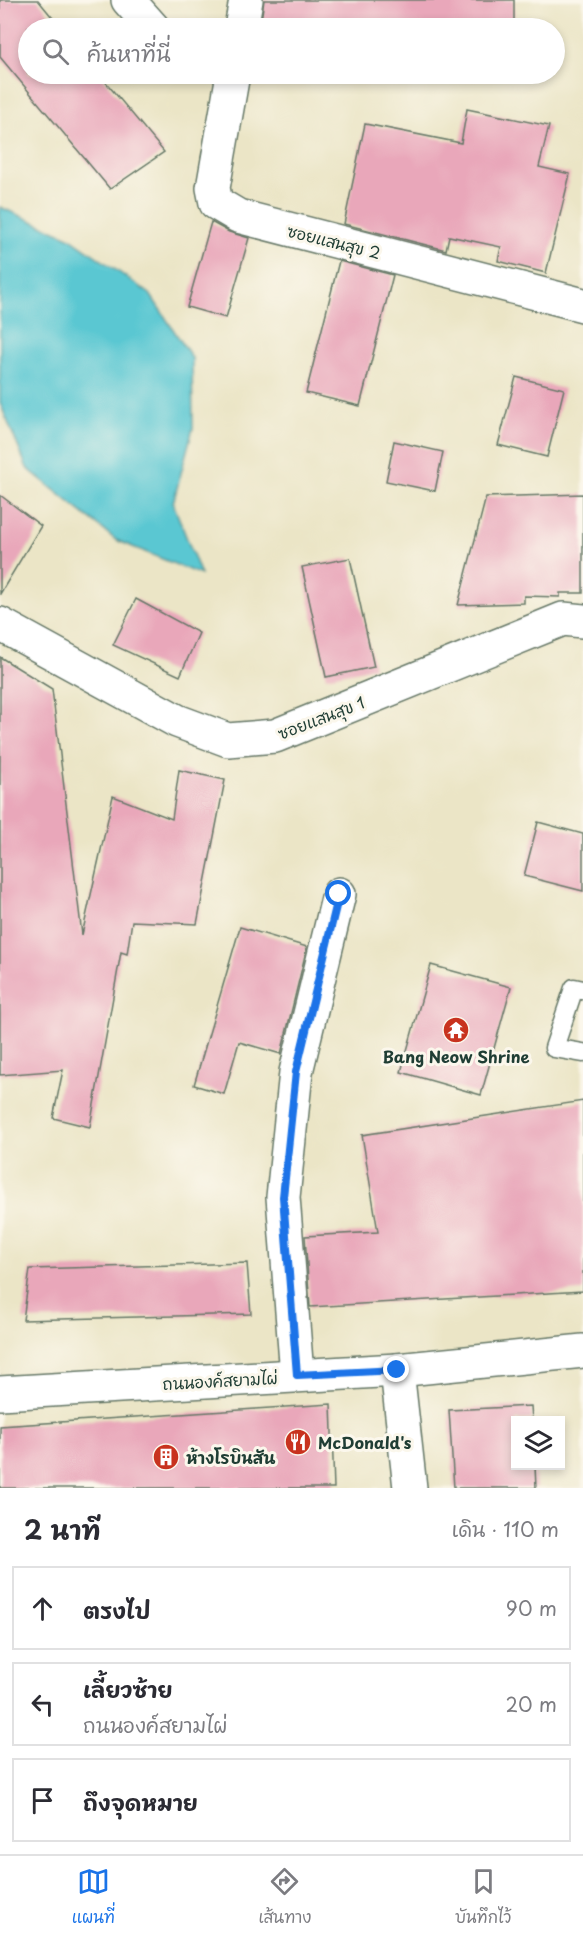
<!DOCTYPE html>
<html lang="th">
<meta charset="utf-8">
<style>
body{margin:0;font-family:"Playpen Sans","Playpen Sans Thai",sans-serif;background:#f7f7f7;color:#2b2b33}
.controls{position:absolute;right:18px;bottom:18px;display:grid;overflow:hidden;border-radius:0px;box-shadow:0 3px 9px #0003}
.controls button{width:54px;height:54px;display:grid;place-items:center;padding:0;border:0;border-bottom:2px solid #e1e1e2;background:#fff;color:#2b2b33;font:30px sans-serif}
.stop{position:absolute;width:18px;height:18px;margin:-14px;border:4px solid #1a73e8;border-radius:50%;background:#fff}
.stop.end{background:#1a73e8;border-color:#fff;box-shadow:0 2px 6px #0008}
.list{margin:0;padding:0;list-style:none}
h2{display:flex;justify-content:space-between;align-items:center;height:78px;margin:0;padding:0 24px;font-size:26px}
h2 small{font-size:20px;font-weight:400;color:#7c7c81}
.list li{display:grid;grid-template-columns:39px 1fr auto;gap:18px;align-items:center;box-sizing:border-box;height:84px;margin:0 12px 12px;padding:0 12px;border:2px solid #e1e1e2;border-radius:0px}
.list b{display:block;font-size:22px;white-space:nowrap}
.list p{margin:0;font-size:20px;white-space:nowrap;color:#7c7c81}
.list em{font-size:20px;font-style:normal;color:#7c7c81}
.icon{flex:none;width:33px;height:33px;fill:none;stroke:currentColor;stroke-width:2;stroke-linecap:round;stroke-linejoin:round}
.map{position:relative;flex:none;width:583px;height:1488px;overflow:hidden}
.search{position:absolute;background:#fff;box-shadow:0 3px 9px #0003;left:18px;right:18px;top:18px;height:66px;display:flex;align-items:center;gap:15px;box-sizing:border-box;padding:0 21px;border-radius:33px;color:#7c7c81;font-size:22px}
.sheet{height:366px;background:#fff}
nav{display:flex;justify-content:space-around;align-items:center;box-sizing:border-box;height:84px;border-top:2px solid #e1e1e2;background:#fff;font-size:16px;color:#7c7c81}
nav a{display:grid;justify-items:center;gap:3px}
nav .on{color:#1a73e8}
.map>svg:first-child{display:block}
</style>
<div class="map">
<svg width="583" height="1488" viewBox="0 0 583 1488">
<rect width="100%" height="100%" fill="#fbf7ec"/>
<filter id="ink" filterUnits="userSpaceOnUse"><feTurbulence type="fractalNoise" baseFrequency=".0167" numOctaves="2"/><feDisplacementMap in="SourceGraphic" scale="12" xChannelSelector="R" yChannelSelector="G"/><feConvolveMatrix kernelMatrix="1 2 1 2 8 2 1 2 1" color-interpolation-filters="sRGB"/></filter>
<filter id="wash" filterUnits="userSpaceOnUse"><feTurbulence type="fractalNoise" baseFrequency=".008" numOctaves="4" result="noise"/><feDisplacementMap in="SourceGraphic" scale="24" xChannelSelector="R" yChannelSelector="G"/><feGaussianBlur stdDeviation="1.35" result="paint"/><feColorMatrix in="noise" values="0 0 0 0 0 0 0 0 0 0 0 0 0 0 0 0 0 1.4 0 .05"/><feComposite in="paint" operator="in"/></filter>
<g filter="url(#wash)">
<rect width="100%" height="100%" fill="#ebe5c6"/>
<polygon fill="#5ac7d2" stroke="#3c8283" stroke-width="1.5" points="0,207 69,237 150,294 192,358 193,428 173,503 201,575 116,540 27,468 0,403"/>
<g id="blocks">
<g fill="#e9a7ba">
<polygon points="0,0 38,0 61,28 28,28 28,74 99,74 164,152 110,189 0,57"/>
<polygon points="264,0 514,0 514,28 260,28"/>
<polygon points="467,109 549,126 539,167 570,174 546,273 498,261 501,247 449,236 446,250 344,224 365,124 461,143"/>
<polygon points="211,222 229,232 249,238 226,318 187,307"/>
<polygon points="339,261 393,275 360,406 306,393"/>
<polygon points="516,377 564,389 547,457 498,445"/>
<polygon points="394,441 443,452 435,491 386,481"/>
<polygon points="583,494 583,593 560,593 560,597 524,596 524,603 458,605 486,497"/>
<polygon points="0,495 41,526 0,594"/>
<polygon points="350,558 374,667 326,677 302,567"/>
<polygon points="136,599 199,633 180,676 113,645"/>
<polygon points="0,657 52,689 82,935 113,796 172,819 179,770 225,780 197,924 132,921 127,954 121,952 90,1127 53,1118 63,1070 0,1075"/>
<polygon points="538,822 583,834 583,891 524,876"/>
<polygon points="240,927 307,947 281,1054 239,1042 224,1094 194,1085"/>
<polygon points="431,965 511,987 481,1095 401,1072"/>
<polygon points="583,1101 583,1291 310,1307 305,1236 378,1232 362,1135"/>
<polygon points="247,1263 251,1314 23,1320 30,1269"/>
<polygon points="331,1404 334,1488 0,1488 0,1426"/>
<polygon points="531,1406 532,1420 516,1420 516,1466 535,1466 536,1488 454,1488 449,1410"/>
</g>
</g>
</g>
<g filter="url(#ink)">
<use href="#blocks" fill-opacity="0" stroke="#667867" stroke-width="1.5"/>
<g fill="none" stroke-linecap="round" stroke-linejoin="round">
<defs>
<polyline id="service" points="583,990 574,988 554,1048 583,1053"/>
<g id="minor">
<polyline points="128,0 153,28"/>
<polyline points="241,28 246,0"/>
<polyline points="233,74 213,188 216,203 238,216 583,305"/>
<polyline points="0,624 177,721 228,740 275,736 563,619 583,621"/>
<polyline points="297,1375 283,1197 296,1072 339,894"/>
</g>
<g id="tertiary">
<polyline points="397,1370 410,1488"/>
<polyline points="0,1393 397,1370 583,1351"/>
</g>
</defs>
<use href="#service" stroke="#667867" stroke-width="21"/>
<use href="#minor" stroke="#667867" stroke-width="36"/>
<use href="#tertiary" stroke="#667867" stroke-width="36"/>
<use href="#service" stroke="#fff" stroke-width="18"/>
<use href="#minor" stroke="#fff" stroke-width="33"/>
<use href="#tertiary" stroke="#fff" stroke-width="33"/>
</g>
</g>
<g fill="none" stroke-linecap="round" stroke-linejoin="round" filter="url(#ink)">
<polyline stroke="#1a73e8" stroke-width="8" points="339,894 296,1072 283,1197 297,1375 397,1370"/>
</g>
<defs>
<symbol id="temple-disc" viewBox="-11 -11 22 22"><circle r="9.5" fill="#c8321e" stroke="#fbf7ec"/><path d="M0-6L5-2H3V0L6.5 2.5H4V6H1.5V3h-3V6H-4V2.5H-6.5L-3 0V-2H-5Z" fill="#fff"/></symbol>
<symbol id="restaurant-disc" viewBox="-11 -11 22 22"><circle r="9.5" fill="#c8321e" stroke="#fbf7ec"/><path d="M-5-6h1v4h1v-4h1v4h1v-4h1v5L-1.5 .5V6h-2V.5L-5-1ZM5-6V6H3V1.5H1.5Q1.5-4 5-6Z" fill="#fff"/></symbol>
<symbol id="building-disc" viewBox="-11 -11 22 22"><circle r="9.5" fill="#c8321e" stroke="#fbf7ec"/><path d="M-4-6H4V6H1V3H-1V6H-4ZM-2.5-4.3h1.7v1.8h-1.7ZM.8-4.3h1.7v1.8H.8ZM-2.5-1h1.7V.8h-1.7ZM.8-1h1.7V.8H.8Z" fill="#fff"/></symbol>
</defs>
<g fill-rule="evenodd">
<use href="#temple-disc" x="441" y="1015" width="30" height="30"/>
<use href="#restaurant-disc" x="283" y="1427" width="30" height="30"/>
<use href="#building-disc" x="151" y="1442" width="30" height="30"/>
</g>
<g text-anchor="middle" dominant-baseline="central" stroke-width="6" stroke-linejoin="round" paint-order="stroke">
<g font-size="16" fill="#1f3d34" stroke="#fbf7ec">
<text transform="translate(334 241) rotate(14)">ซอยแสนสุข 2</text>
<text transform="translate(321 717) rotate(-21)">ซอยแสนสุข 1</text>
<text transform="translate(220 1380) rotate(-3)">ถนนองค์สยามไผ่</text>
</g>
<g font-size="16" font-weight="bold" fill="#1f3d34" stroke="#fbf7ec" text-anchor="start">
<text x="456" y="1056" text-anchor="middle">Bang Neow Shrine</text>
<text x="318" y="1442">McDonald's</text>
<text x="186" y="1457">ห้างโรบินสัน</text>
</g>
</g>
</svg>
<div class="controls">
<button><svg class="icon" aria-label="layers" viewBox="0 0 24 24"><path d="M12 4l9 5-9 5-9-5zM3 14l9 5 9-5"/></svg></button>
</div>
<div class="stop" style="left:339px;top:894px"></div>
<div class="stop end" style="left:397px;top:1370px"></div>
<div class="search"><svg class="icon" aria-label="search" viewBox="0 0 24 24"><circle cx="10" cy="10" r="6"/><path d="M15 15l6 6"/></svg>ค้นหาที่นี่</div>
</div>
<section class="sheet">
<h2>2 นาที<small>เดิน · 110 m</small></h2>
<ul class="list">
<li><svg class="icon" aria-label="ahead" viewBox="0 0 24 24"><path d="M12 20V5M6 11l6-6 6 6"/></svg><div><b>ตรงไป</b></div><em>90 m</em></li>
<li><svg class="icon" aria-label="left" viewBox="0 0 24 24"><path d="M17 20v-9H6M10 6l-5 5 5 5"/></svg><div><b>เลี้ยวซ้าย</b><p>ถนนองค์สยามไผ่</p></div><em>20 m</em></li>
<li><svg class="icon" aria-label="arrive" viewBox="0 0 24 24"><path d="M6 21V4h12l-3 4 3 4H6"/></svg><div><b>ถึงจุดหมาย</b></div></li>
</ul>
</section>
<nav>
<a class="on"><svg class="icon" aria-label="map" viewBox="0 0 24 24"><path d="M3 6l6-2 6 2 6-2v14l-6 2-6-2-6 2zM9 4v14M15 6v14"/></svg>แผนที่</a>
<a><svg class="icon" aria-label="directions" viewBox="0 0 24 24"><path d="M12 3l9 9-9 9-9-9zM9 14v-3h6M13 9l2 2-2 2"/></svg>เส้นทาง</a>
<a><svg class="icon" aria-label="saved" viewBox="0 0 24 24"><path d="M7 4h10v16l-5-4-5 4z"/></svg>บันทึกไว้</a>
</nav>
